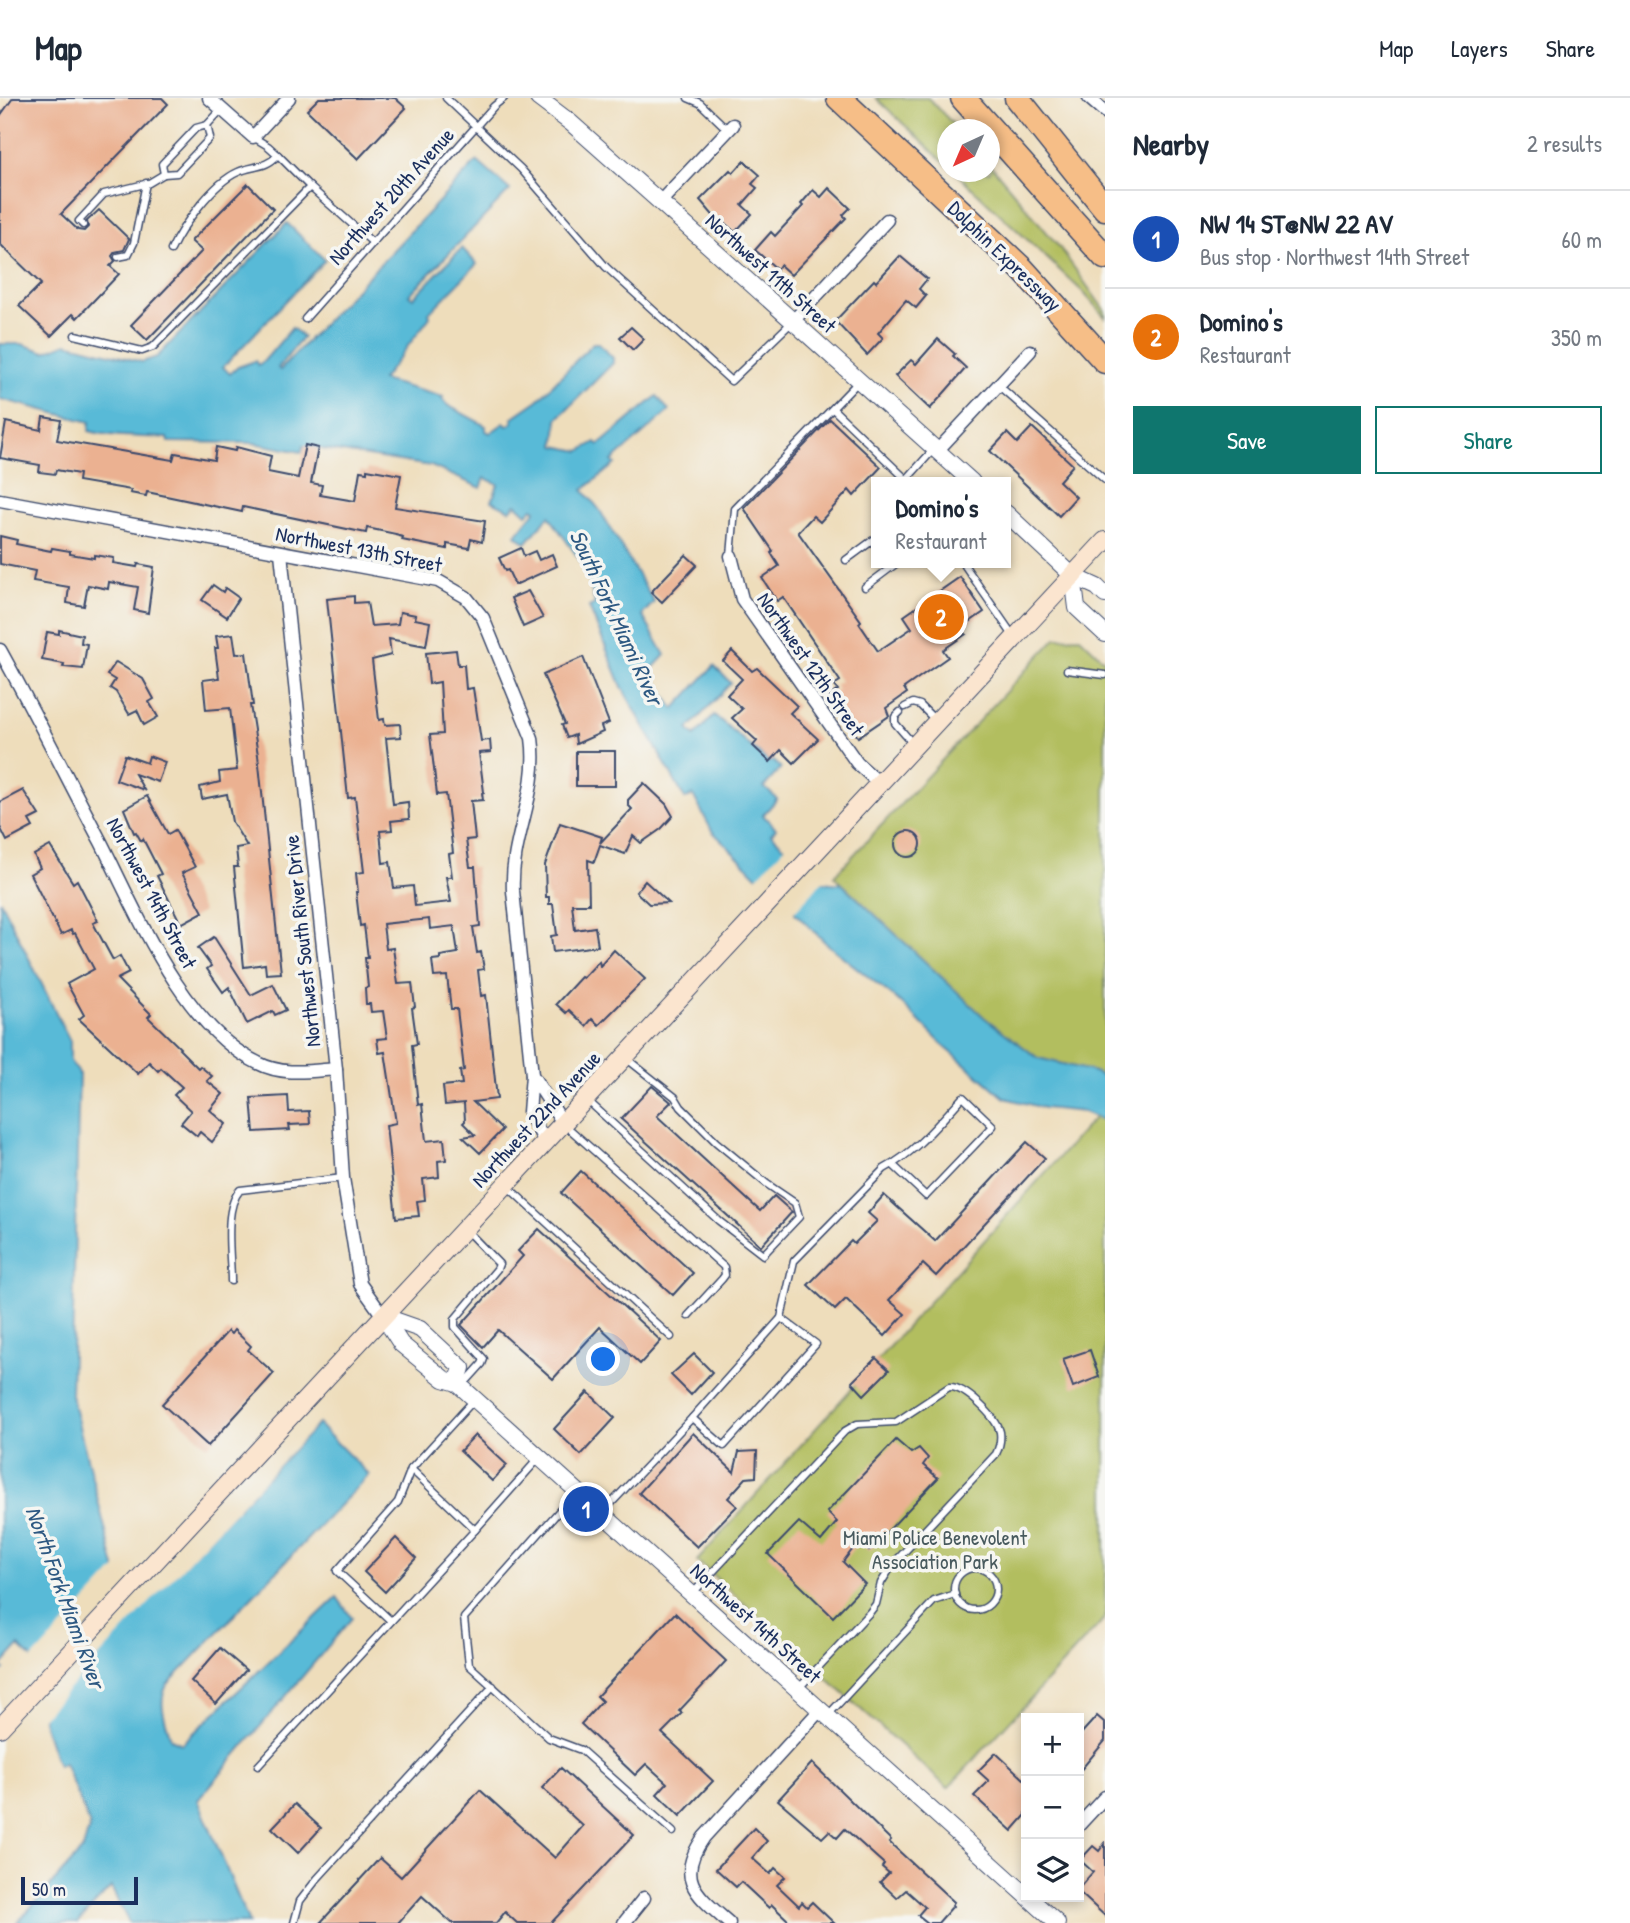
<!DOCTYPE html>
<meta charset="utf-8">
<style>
body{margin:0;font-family:"Patrick Hand",sans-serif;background:#f2f2f3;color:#1f2937}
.controls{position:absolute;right:21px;bottom:21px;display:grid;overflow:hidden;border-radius:0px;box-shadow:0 4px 10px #0003}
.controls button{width:63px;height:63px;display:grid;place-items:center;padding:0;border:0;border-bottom:2px solid #e0e1e3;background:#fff;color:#1f2937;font:35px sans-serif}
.compass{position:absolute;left:937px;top:21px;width:63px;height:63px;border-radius:50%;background:#fff;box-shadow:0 4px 10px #0003;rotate:224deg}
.scale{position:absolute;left:21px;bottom:18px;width:117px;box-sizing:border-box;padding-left:7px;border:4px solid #1b2f5e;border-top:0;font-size:19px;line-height:24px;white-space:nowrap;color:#1b2f5e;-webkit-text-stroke:5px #f6f6f2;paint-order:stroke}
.you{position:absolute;left:604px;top:1262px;width:24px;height:24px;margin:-18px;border:5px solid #fff;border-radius:50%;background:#1a73e8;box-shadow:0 0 0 10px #1a73e833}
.badge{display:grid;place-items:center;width:46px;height:46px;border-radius:50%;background:#0f766e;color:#fff;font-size:23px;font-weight:700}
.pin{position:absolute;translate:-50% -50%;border:4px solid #fff;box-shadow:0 2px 7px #0006}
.popup{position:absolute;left:871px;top:379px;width:140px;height:91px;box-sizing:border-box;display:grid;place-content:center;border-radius:0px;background:#fff;filter:drop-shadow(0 2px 5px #0005);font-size:23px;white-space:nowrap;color:#747a83}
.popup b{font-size:26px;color:#1f2937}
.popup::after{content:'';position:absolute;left:50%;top:100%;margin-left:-14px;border:14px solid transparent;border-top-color:#fff}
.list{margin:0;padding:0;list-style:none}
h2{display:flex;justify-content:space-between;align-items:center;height:91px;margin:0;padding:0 28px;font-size:30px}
h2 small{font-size:23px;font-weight:400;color:#747a83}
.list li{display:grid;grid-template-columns:46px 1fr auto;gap:21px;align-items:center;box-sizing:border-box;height:98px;padding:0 28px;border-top:2px solid #e0e1e3}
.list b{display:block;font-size:26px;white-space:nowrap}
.list p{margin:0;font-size:23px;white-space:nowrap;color:#747a83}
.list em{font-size:23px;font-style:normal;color:#747a83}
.actions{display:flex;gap:14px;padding:21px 28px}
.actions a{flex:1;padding:16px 0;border:2px solid #0f766e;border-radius:0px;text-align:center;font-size:24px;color:#0f766e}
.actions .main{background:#0f766e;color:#fff}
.icon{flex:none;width:38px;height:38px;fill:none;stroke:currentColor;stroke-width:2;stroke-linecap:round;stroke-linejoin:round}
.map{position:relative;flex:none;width:1105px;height:1825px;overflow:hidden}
header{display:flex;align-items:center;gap:42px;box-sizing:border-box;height:98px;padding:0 35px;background:#fff;border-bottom:2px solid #e0e1e3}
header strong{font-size:33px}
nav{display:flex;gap:38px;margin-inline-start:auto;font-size:24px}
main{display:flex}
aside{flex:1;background:#fff}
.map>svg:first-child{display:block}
</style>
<header>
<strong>Map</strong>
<nav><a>Map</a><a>Layers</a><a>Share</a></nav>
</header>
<main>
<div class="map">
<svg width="1105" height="1825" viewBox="0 0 1105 1825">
<rect width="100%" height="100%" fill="#f6f6f2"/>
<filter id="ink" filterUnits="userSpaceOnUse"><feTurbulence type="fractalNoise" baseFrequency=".0143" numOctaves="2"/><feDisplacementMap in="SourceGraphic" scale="14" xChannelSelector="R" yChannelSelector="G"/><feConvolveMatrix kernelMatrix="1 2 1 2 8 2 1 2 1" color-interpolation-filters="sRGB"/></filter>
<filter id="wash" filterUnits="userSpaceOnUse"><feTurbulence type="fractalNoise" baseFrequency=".00686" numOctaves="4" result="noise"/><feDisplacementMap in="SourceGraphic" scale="28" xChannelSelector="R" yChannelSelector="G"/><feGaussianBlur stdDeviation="1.57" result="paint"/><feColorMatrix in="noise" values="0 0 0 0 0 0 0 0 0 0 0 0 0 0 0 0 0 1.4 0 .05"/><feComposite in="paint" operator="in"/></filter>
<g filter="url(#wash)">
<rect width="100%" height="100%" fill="#edb"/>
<g fill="#b2be5f" stroke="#66765e" stroke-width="2">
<polygon points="876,0 928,0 958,31 948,32 947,67"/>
<polygon points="990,66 1060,150 1105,213 1105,219 1083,194 955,74 990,74"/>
<polygon points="1080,539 1105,563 1105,979 1091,973 1038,960 985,920 834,778 1056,540"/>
<polygon points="1096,1018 1105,1023 1105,1520 948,1690 697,1463"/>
</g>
<g fill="#59bad7" stroke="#3a749a" stroke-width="2">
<path d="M 477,63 L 510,92 L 409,197 L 413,200 L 462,150 L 477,166 L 429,215 L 430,219 L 382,282 L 443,299 L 442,301 L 447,307 L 486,328 L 486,333 L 490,335 L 504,325 L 507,328 L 513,324 L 512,320 L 538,302 L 593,245 L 598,245 L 613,260 L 613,265 L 557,321 L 555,348 L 580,353 L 596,344 L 599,347 L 657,298 L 669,313 L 612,363 L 615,366 L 583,392 L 599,411 L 654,504 L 642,517 L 665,557 L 650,573 L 674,611 L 714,568 L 731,585 L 688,631 L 695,638 L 714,617 L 769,664 L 772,662 L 781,670 L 764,689 L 777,701 L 763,717 L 776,731 L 771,736 L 821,784 L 842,786 L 985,920 L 1038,960 L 1091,973 L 1105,979 L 1105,1023 L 1084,1014 L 1044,1010 L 1005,1000 L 945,949 L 900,904 L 828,847 L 758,779 L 712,733 L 693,697 L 685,701 L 623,591 L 589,509 L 595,506 L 586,471 L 549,418 L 526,445 L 516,437 L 536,412 L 533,410 L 527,416 L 516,406 L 510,412 L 492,403 L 498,386 L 485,380 L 481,390 L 431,368 L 303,348 L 302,354 L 253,345 L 169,344 L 168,340 C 142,338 114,340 89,333 L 90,324 L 0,301 L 0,246 L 22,246 L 45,254 L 67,245 L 142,264 L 157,259 L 287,125 L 325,162 L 223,269 L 230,276 L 238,269 L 255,263 L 258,267 L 264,263 L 292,230 L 303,239 L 278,270 L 280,272 Z"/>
<path d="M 0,802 L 70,943 L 70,963 L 79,975 L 71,1297 L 129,1524 L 318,1326 L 369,1377 L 167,1587 C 157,1605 166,1622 171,1641 L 182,1646 L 337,1499 L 352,1520 L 198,1702 L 249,1825 L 129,1825 L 111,1789 L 77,1825 L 17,1825 L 83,1751 L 90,1727 L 64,1665 L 58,1668 C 43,1630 37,1600 32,1560 L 19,1548 L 1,1568 L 4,1571 L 0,1575 Z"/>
</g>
<g fill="#edb">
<polygon points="787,747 825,781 792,816 755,781"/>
<polygon points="312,1327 314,1329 39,1623 29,1564 120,1466 131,1517"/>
</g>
<g id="blocks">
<g fill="#ebb191">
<polygon points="13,0 162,0 168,6 61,116 78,132 84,133 88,129 87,123 99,112 129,141 124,152 115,154 112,158 115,163 110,168 119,176 77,220 73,216 51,238 19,208 41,186 0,146 0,18"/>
<polygon points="319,0 395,0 406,10 358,61 307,12"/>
<polygon points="744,63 760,77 752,86 757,90 742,107 752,116 735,134 719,120 717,122 700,102 730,72 733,75"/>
<polygon points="248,86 273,111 147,242 131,227 202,153 191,143"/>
<polygon points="829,90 850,110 843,117 846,120 791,177 780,167 777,171 755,152 771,134 775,138 803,108 801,106 813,92 821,99"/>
<polygon points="900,158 927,181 919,191 926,198 916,210 906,202 878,235 883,240 867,257 835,223 874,182 876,184"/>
<polygon points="631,229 644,241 633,252 620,239"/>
<polygon points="938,241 955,256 953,258 966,270 930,311 895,278 911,262 916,266"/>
<polygon points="43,319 61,322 57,342 173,362 175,355 214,362 216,349 235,353 236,349 271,358 268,374 298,380 305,347 318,350 311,385 322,387 320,397 355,403 360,373 367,374 367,371 401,377 395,409 485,423 482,444 471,441 469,450 447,446 447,451 402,442 403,439 395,437 396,436 367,430 366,435 243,409 242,414 147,394 146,398 130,395 131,392 78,383 79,376 56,372 55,376 39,374 40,367 0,360 6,324 41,332"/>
<polygon points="830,321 881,369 854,398 849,392 820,424 813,418 798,434 861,523 859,525 878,553 912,530 904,518 960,479 984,514 961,530 966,536 943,552 948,559 904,590 907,595 886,610 889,618 858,639 829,598 838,592 834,587 840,583 783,499 777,503 762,480 779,468 771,455 773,453 744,410"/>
<polygon points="1032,329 1073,367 1059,383 1076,399 1059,418 990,353 1007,335 1017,345"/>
<polygon points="0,438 17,442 16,446 51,453 52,450 70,453 70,456 94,460 94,457 114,460 113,465 137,469 138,466 154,469 148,515 134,512 138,489 109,484 108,491 88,487 84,508 67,505 69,489 33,483 35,473 0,466"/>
<polygon points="521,450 524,458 535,453 539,462 552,456 557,468 515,487 508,472 505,473 499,460"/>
<polygon points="686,457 697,467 662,504 651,494"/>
<polygon points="213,487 223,494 225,490 239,500 227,519 202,502"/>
<polygon points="528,493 543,520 523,529 511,500"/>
<polygon points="354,498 354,505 367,504 371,528 398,526 400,514 416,517 415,521 430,524 426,548 389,541 391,557 372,562 379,622 384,621 385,627 400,626 401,639 386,640 393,706 408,704 409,721 391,723 392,732 380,733 383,765 390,764 394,790 413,788 415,808 451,804 446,779 452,779 449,756 453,755 446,696 437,697 430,637 443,636 440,584 429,586 426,555 456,552 458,567 464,567 466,591 473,590 481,643 490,642 491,654 479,655 484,694 482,695 483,702 471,703 475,741 466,742 470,769 475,769 480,828 473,829 477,855 481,854 484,871 478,872 481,898 486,897 497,1001 473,1004 502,1032 480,1055 463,1039 475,1037 463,1025 465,1023 464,1005 445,1007 443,988 462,986 460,973 464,972 457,911 451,911 447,878 434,879 432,862 440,861 440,858 458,855 454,828 430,831 429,821 383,826 386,851 393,850 398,886 412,885 415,909 412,910 417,946 412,947 418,1007 422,1006 426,1043 444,1041 446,1062 438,1063 439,1079 423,1081 425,1102 417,1103 419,1118 396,1120 386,1027 396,1025 385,954 379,955 377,941 387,940 383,913 371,914 370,906 366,906 365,890 368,889 365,860 368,860 364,827 360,828 356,794 358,794 356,775 364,774 355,699 348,700 327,501"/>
<polygon points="59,532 82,537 81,545 87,546 83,571 63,569 64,566 42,562 47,534 59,536"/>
<polygon points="233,536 236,556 246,555 249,577 253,607 250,607 258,657 281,875 266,876 265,866 244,869 234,769 238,769 236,750 247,748 232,724 227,696 202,701 200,689 220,684 219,674 237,672 230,610 206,612 203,582 219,580 215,550 218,550 216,538"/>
<polygon points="732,553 752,573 757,570 797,608 790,615 818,641 794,665 781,652 770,664 753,648 757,643 732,620 742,611 727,597 742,581 723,563"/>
<polygon points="583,559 609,625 601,628 603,634 576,646 575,637 567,640 562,627 565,626 543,577"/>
<polygon points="116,564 143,581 154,601 149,604 158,619 144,627 137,612 129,616 116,594 110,590 115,582 107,577"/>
<rect x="576" y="653" width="39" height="35"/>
<polygon points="125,657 147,665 149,658 165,664 158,684 135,676 144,692 116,682"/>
<polygon points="644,685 666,706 673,718 661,731 641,745 633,738 625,756 600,747 594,764 588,762 589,806 572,806 575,832 595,829 598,848 553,854 551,838 557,837 553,806 549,806 549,799 546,799 545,767 560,725 602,739 600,745 632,711 628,707 628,702"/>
<polygon points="23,692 39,717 29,722 33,729 7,743 0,729 0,704"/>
<polygon points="147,698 168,736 175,732 195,769 182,775 203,814 181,826 157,778 161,776 143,741 141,743 136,734 134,735 124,711"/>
<circle cx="908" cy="746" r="13"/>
<polygon points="50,748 73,785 77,782 98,823 93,825 113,862 120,858 129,875 117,881 151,916 148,919 180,950 179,951 198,970 200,968 212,978 207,983 223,996 210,1012 226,1026 212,1044 200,1034 197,1038 181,1025 191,1013 174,997 182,989 161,970 158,973 149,964 138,976 79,921 84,917 67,886 94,871 75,835 73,836 71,832 61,837 30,776 40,770 34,757"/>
<polygon points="645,783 669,805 649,806 636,794"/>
<polygon points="214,839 251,897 273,886 286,912 275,917 273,913 247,926 229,889 223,894 207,871 211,868 198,850"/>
<polygon points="614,852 645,881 599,927 592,921 586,928 569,912 566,915 556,906 581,879 583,880 599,863 600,868"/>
<polygon points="652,988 671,1004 657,1018 760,1113 774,1098 792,1114 761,1148 621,1021"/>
<polygon points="288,998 289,1014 309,1013 310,1026 289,1027 290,1032 254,1034 251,1000"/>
<polygon points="1027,1044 1045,1060 936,1178 923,1166 889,1202 905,1216 885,1238 846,1201 835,1212 808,1187 851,1143 854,1146 877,1123 868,1115 884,1097 935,1143"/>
<polygon points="581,1073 693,1175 673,1197 561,1095"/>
<polygon points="539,1131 661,1243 640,1266 600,1229 553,1281 498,1232 483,1249 461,1227 523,1158 518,1153"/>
<polygon points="234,1232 251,1248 248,1252 274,1275 208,1348 162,1306 228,1233 231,1236"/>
<polygon points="1090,1252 1099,1279 1073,1289 1063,1261"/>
<polygon points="694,1256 712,1274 691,1297 671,1277"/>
<polygon points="876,1260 889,1272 864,1297 852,1284"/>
<polygon points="588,1294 615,1320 581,1357 554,1331"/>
<polygon points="693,1335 734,1374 739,1354 757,1353 756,1379 746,1380 728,1400 737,1408 697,1449 639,1395"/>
<polygon points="475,1337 507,1367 492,1383 460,1353"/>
<polygon points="896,1342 911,1355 919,1350 928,1360 923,1367 938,1380 869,1453 859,1443 843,1464 865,1486 833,1519 768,1456 799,1424 821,1443 837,1424 827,1414"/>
<polygon points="396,1440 416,1460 385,1494 364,1474"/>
<polygon points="675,1515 726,1563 679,1613 682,1615 662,1635 713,1683 680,1718 657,1696 667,1685 646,1666 635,1677 581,1626 602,1603 597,1598"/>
<polygon points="220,1550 246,1572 216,1606 191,1583"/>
<polygon points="1097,1618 1105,1625 1105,1643 1079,1674 1079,1638"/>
<polygon points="996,1655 1026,1683 1026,1717 1012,1733 974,1698 989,1683 978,1673"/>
<polygon points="812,1665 891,1742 889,1744 954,1804 952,1807 953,1808 938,1825 928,1825 918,1817 925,1809 906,1792 897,1800 880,1784 889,1775 882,1769 884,1766 845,1731 837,1740 829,1733 822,1740 778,1702"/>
<polygon points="561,1670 634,1737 551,1825 517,1825 505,1814 496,1825 452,1825 422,1798 398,1825 320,1825 380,1760 401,1779 480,1692 555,1760 583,1728 542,1690"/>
<polygon points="295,1706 321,1730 298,1755 272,1730"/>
<polygon points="754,1730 767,1743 752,1760 770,1776 775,1770 785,1779 777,1787 799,1808 802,1804 807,1809 812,1804 834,1825 791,1825 772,1807 769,1810 741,1784 736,1789 716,1771"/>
<polygon points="1105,1745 1105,1818 1079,1794 1079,1790 1093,1774 1080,1762 1093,1748 1099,1753"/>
</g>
</g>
</g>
<g filter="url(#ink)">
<use href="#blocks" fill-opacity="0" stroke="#3b496c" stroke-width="2"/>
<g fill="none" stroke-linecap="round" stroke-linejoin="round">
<defs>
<g id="service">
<polyline points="446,0 521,71 606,169 731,283 791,225"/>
<polyline points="688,0 700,5 728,32"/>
<polyline points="207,27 210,40 177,75 164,76 162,66 196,30 207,27 221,12"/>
<polyline points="253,39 268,48 278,57"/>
<polyline points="310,89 373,145"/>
<polyline points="83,127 79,123 104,96 149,85 164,76"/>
<polyline points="118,159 128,157 134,145 146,85"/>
<polyline points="305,221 494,8 504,0"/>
<path d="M 75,237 L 142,253 L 153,249 L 310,89 L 278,57 C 265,71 254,67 238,74 C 213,85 182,128 171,152"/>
<polyline points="998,287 1105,382"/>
<polyline points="833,311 909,384"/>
<polyline points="906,382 933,352"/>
<polyline points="731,458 735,411 859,283"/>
<polyline points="846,462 876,440"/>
<polyline points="963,465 1014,539"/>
<polyline points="865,489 897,465"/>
<polyline points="1067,572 1105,577"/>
<polyline points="905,609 913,605 920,607 934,621"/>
<polyline points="900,614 895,619 895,625 913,646"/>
<polyline points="587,1002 719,1123 763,1157 799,1119 795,1105 767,1086 716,1044 681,1009 675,999 627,961"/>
<polyline points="564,1026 724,1169 725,1177 722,1181 688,1218"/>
<polyline points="507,1088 671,1239"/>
<path d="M 231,1183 C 231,1157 223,1111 240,1092 L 343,1080"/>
<polyline points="463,1287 482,1266 484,1261 455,1229 455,1221 497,1171 499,1166 466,1132"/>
<polyline points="692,1320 724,1348 816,1246 781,1220"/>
<polyline points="576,1394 464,1520 469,1567 549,1640 581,1652 673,1734"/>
<path d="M 603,1414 L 692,1320 L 781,1220 L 794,1163 L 884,1071 C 916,1054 938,1026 963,999 L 993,1028 L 926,1098 L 893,1067"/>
<polyline points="475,1432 539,1360"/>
<circle cx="975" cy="1491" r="21"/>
<path d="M 693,1495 L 845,1333 L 857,1326 L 896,1324 L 949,1289 C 965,1288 996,1319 1000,1334 C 1001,1341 999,1350 996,1356 L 893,1466 L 881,1485 L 876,1506 L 870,1514 L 799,1590"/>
<polyline points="391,1523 337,1473 398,1404 411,1371 474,1302"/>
<polyline points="829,1616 934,1503 955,1496"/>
<polyline points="258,1668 475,1432 411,1371"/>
<polyline points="294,1825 300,1803 317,1781 493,1588"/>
</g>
<g id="minor">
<polyline points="209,0 253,39 289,0"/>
<polyline points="1089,0 1105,14"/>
<polyline points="660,104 733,27"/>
<polyline points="793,223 887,122"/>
<polyline points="937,353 1030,253"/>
<path d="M 0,402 L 438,483 L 466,499 L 483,520 L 532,640 C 540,695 510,740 513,793 L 532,977 L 563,1025"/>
<polyline points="281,455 336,971 343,1080 360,1186 383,1218"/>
<polyline points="731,458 742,501 857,665 879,685"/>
<path d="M 0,552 C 35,615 67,680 101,744 C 137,815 183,929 258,965 C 283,978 309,973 336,971"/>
<polyline points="532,977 529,1014 545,1044"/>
<polyline points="1079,1727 1105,1699"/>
<polyline points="624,1825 644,1800"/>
<path d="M 729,1825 C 697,1797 674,1781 704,1739 L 821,1611"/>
</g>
<g id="tertiary">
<polyline points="538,0 571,25 660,104 972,384"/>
<polyline points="1006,415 1073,478 1097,489 1105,497"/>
<polyline points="1073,478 1077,510 1105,536"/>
<polyline points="383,1218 401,1246 444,1281 457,1285 1026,1797"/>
<polyline points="383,1218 420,1231 462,1270 457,1285"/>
<polyline points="1028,1799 1057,1825"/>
</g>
<polyline id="secondary" points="0,1630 1105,443"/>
<g id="motorway">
<polyline points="839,0 1022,171 1105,263"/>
<polyline points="963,0 1105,159"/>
<polyline points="1017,0 1105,110"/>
</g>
</defs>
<use href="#service" stroke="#3b496c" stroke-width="9"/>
<use href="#minor" stroke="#3b496c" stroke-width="15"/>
<use href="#tertiary" stroke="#3b496c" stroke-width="18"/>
<use href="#secondary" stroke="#3b496c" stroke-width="20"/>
<use href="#motorway" stroke="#3b496c" stroke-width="27"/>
<use href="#service" stroke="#fff" stroke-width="6"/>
<use href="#minor" stroke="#fff" stroke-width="12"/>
<use href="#tertiary" stroke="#fff" stroke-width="16"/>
<use href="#secondary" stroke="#fbe5cf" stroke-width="18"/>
<use href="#motorway" stroke="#f6be87" stroke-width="24"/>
</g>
</g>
<g text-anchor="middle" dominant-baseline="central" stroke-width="7" stroke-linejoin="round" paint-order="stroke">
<g font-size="21" fill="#1b2f5e" stroke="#f6f6f2">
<text transform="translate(391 98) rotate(-48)">Northwest 20th Avenue</text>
<text transform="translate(1005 158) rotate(44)">Dolphin Expressway</text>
<text transform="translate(771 175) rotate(42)">Northwest 11th Street</text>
<text transform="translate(359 451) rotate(11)">Northwest 13th Street</text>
<text transform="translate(811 566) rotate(55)">Northwest 12th Street</text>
<text transform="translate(152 795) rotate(62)">Northwest 14th Street</text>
<text transform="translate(302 843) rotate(-96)">Northwest South River Drive</text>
<text transform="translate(536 1021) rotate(-47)">Northwest 22nd Avenue</text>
<text transform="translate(756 1525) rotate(42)">Northwest 14th Street</text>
</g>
<g font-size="21" fill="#485a5e" stroke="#f6f6f2">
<text x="935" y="1439">Miami Police Benevolent<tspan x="935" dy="24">Association Park</tspan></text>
</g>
<g font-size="23" font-style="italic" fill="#2e5982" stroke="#f6f6f2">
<text transform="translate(617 519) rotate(65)">South Fork Miami River</text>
<text transform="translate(66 1499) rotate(70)">North Fork Miami River</text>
</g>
</g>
</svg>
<div class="controls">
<button>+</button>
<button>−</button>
<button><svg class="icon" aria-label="layers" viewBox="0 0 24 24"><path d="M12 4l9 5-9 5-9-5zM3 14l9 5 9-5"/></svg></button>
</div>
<svg class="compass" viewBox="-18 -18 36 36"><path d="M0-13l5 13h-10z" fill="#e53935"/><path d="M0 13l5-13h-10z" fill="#747a83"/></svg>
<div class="scale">50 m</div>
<div class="you"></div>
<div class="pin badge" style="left:586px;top:1411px;background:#1a4fb4">1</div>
<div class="pin badge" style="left:941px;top:519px;background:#e8710a">2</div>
<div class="popup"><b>Domino's</b>Restaurant</div>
</div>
<aside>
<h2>Nearby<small>2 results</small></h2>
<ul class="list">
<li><span class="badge" style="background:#1a4fb4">1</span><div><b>NW 14 ST@NW 22 AV</b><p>Bus stop · Northwest 14th Street</p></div><em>60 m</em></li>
<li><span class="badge" style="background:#e8710a">2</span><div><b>Domino's</b><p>Restaurant</p></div><em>350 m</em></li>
</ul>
<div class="actions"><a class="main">Save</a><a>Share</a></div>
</aside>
</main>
